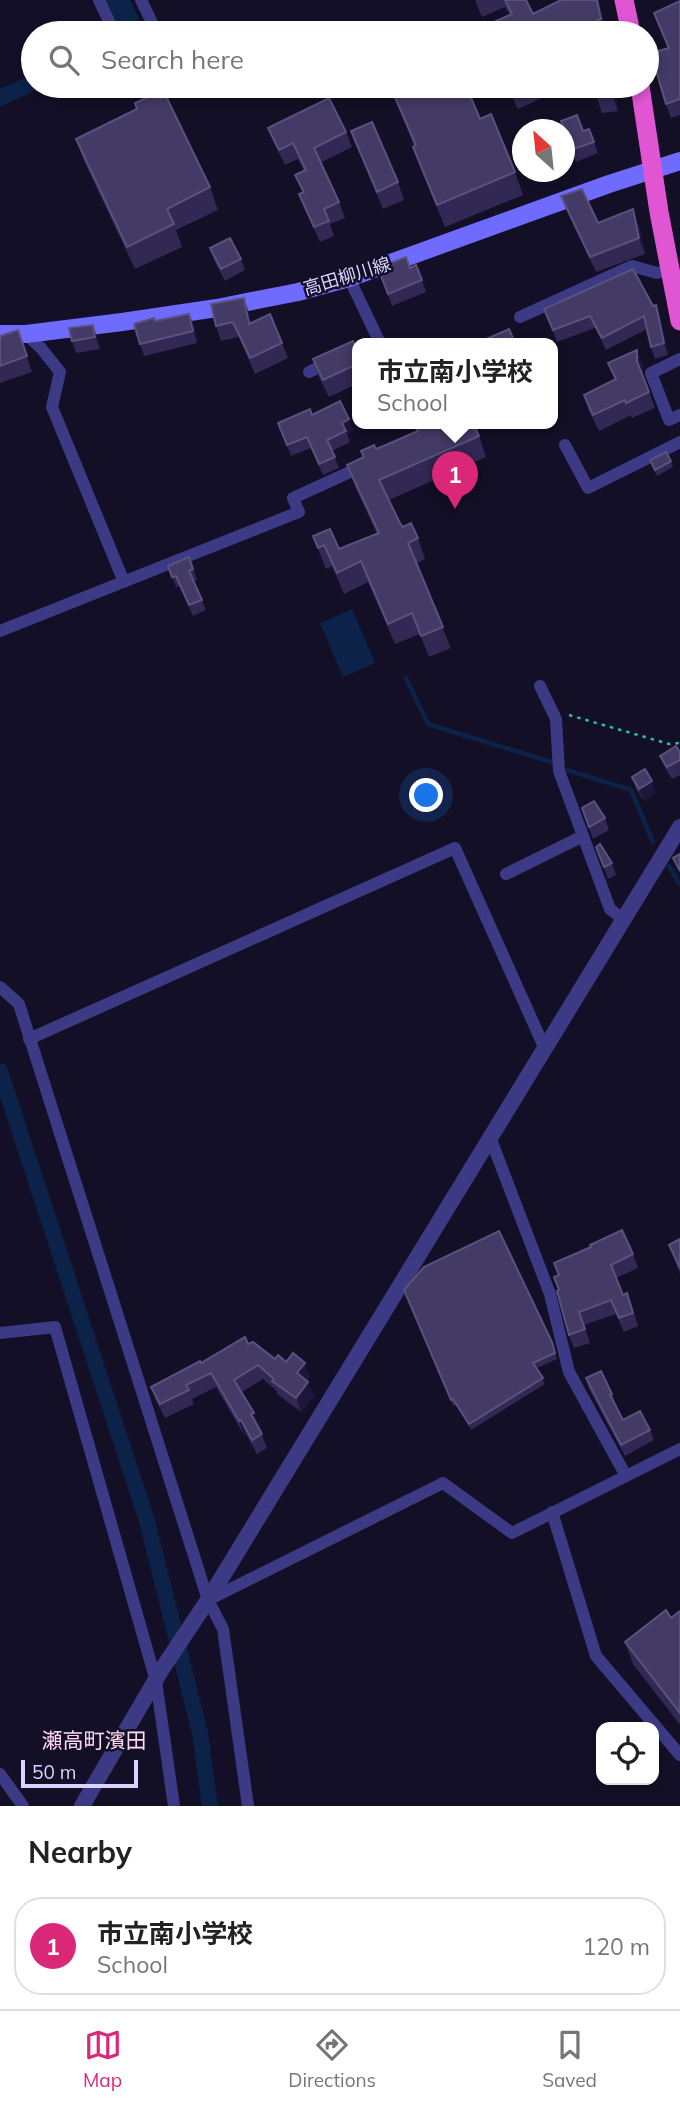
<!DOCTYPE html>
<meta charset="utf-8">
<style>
body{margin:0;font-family:Mulish,"Noto Sans JP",sans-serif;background:#f2f2f2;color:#222}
.controls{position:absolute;right:21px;bottom:21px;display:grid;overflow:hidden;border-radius:14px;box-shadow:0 4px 10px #0003}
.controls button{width:63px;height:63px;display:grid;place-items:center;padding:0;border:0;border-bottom:2px solid #e0e0e0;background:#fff;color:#222;font:35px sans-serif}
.compass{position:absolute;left:512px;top:119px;width:63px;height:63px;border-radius:50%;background:#fff;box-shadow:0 4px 10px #0003;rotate:333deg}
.scale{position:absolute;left:21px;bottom:18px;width:117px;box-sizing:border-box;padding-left:7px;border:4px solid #d9d4ff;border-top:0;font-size:19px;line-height:24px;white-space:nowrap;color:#d9d4ff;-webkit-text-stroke:5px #130f26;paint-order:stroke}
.you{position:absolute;left:427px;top:796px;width:24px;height:24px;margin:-18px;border:5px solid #fff;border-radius:50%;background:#1a73e8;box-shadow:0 0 0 10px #1a73e833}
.badge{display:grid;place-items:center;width:46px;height:46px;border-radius:50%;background:#db2777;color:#fff;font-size:23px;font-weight:700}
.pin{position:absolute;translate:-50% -58px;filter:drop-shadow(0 2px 4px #0008)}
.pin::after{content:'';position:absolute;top:37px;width:24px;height:21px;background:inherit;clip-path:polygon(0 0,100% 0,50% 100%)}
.popup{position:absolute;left:352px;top:338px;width:206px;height:91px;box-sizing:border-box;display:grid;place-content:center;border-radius:14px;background:#fff;filter:drop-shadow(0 2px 5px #0005);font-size:23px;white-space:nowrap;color:#767676}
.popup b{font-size:26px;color:#222}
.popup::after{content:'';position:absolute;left:50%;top:100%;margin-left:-14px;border:14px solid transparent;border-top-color:#fff}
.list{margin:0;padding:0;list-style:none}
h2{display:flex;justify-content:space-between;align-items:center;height:91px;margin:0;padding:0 28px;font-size:30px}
h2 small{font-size:23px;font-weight:400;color:#767676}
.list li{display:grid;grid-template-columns:46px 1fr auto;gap:21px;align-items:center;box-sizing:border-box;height:98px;margin:0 14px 14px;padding:0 14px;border:2px solid #e0e0e0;border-radius:28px}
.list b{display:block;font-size:26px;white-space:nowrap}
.list p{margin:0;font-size:23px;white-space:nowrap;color:#767676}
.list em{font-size:23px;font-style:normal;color:#767676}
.icon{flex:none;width:38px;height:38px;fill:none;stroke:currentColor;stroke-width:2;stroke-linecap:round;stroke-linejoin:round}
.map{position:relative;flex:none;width:680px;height:1806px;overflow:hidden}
.search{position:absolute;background:#fff;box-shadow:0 4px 10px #0003;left:21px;right:21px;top:21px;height:77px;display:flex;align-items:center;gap:18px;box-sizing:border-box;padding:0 24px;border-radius:38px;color:#767676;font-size:26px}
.sheet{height:203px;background:#fff}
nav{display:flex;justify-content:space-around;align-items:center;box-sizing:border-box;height:98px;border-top:2px solid #e0e0e0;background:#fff;font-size:19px;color:#767676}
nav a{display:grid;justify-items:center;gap:4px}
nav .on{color:#db2777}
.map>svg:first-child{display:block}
</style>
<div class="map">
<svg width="680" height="1806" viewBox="0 0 680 1806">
<rect width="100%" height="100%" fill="#130f26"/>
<g fill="#0c2248">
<polygon points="105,0 130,0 146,33 128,33 119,30"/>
<polygon points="352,609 375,663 343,677 320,623"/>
</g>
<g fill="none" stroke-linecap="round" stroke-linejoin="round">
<g stroke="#0c2248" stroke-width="4.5">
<polyline points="406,678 428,724 551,762"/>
<polyline points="567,770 631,790 653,842"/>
<polyline points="669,866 680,885"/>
</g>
<g stroke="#0c2248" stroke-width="16">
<polyline points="0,98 33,83"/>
<polyline points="0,1071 147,1521 200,1733 210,1806"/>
</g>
<polyline stroke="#2fb8b0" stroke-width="2.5" stroke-dasharray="3.5 5" stroke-linecap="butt" points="569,715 669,744 680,743"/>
<g stroke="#3d3a85" stroke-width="12">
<polyline points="99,0 113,30"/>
<polyline points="141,0 157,33"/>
<polyline points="349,278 380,343"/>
<polyline points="520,317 632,266 657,273 670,270"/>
<polyline points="26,334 41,348 60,372 52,407 124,582"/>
<polyline points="680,359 651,373 669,420 680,415"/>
<polyline points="309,372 357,350"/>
<polyline points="565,445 588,488 680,442"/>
<polyline points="0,631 299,512 293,498 350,472"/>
<polyline points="540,686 556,719 559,771 610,909 624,920"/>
<polyline points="506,874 583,836"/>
<polyline points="0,987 19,1004 208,1600 223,1629 248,1806"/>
<polyline points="29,1039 455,848 545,1049"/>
<polyline points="490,1137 550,1294 569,1372 626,1476"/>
<polyline points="0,1333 55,1327 156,1681 174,1806"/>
<polyline points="552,1512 596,1656 680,1755"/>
<polyline points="208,1600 443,1483 512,1533 680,1449"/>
<polyline points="0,1774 23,1806"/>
</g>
<polyline stroke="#3d3a85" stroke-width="16" points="82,1806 162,1669 208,1600 680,827"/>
<polyline stroke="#6f6bff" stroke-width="18" points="0,334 26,334 122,322 217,308 298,292 349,278 609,184 680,161"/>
<g stroke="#e055d1" stroke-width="19">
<polyline points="624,0 631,33"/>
<polyline points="640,86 659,212 680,321"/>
</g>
</g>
<g fill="#312854">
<polygon points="475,0 526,0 533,14 561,0 598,0 601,9 607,33 500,33 496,21 510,15 505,7 482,17"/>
<polygon points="680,1 680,115 671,118 666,104 668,48 654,13"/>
<polygon points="390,86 466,86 480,119 515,172 523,195 445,227 421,169 413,147 414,146"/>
<polygon points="507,86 560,86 546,91 548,95 518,109"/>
<polygon points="589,86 615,86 618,111 602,113 596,95 595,88 590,89"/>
<polygon points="135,103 210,187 218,210 176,230 182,247 135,269 84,161 76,139 137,109"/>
<polygon points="268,128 346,132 352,147 320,163 339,202 345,218 330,224 334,236 320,242 305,209 299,194 302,192 295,175 304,171 298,159 285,165 274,143"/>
<polygon points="589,129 598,153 576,162 564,132 583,131"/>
<polygon points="351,131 398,182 404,200 383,209"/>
<polygon points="561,196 598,223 639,225 645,254 596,272 567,211"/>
<polygon points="210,248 241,259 245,270 225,281 214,260"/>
<polygon points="378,268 410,268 422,280 426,292 392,306"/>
<polygon points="656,305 660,317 668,355 655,359 651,347 647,329 606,350 595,328 557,342 544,309"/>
<polygon points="249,313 251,323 282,343 288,358 255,374 239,337 221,341 216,326"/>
<polygon points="155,321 194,325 197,343 144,356 134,324"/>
<polygon points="18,330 32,372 0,383 0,336"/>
<polygon points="97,337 100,349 76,353 72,341"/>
<polygon points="357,350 357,384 329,397 319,377 313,359"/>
<polygon points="608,363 643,365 643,375 655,408 632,418 631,415 599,431 589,411 584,395 615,380"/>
<polygon points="312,415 349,419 353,430 347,434 350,442 332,451 339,468 323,475 311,448 291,456 278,423"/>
<polygon points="396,423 409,423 398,428"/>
<polygon points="417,431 479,436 486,457 389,500 400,523 418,538 425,559 416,564 451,648 429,657 420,634 395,644 368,582 344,594 332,566 326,569 313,536 339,549 377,534 355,486 347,465 364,458 376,449"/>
<polygon points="650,460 671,461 673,467 657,476"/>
<polygon points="189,557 197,580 194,581 206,610 193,616 180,586 176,587 168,566"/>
<polygon points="680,752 680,775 672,779 665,768 660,756"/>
<polygon points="632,777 656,793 644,801 636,789"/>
<polygon points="582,808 605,818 609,830 593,839"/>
<polygon points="601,859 612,863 616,875 608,879"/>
<polygon points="680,1239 680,1274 669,1245"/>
<polygon points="633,1254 638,1268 616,1278 623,1295 632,1307 638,1326 624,1332 616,1314 584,1325 590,1343 574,1348 569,1335 559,1290 558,1275 554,1263"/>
<polygon points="404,1290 554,1348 557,1359 537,1368 545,1384 471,1430 456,1405 453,1406"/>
<polygon points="248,1344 275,1359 286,1362 310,1376 307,1381 314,1396 301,1412 277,1394 276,1390 263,1379 242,1392 259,1427 267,1448 257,1454 246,1434 244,1435 216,1387 192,1399 194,1404 165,1418 156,1401 151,1387 201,1363"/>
<polygon points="586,1378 612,1394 616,1405 623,1420 650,1430 654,1440 625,1456 589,1389"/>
<polygon points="680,1611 680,1725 633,1664 625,1642 671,1618"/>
</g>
<g fill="#1d163a">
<polygon points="597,0 598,0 601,9 607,33 601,19"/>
<polygon points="610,86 615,86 618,111 611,93"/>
<polygon points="633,209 639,225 645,254 639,238"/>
<polygon points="244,298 249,313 255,339 249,324"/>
<polygon points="656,305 660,317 668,355 664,343"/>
<polygon points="189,314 194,325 197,343 193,331"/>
<polygon points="93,325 97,337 100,349 95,337"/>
<polygon points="637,350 643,365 643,376 637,361"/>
<polygon points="349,419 353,430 347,434 342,423"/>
<polygon points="652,781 656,793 644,801 639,789"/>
<polygon points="305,1363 310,1376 302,1387 297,1373"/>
<polygon points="308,1382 314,1396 301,1412 296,1398"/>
<polygon points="254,1413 259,1427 256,1428 251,1414"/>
<polygon points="241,1420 246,1434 244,1435 239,1421"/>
</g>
<g fill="#433a66" stroke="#5a527e" stroke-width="2">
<polygon points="505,0 526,0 533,14 561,0 597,0 601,19 597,20 600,33 573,33 571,26 547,32 547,33 501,33 496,21 512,14"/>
<polygon points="680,1 680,99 666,104 651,53 669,48 654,13"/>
<polygon points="390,86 466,86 480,119 491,114 515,172 437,205 413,147 416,145"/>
<polygon points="509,86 523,86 512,91"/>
<polygon points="595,86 610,86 611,93 596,95"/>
<polygon points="163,90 210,187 167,209 174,224 127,247 76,139 137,109 135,103"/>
<polygon points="329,98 346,132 314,148 339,202 324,209 329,221 314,227 299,194 304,192 295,175 306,170 293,143 279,150 268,128"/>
<polygon points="577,115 583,131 589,129 594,142 571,150 561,121"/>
<polygon points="372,122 398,182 377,192 351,131"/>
<polygon points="582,189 598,223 633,209 639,238 590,257 561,196"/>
<polygon points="230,238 241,259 221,269 210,248"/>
<polygon points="406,257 410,268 416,265 422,280 388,294 378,268"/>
<polygon points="633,269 653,306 656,305 664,343 651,347 644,316 602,338 590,316 553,330 544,309"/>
<polygon points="244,298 249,324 270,314 282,343 250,358 233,322 216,326 211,304"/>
<polygon points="189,314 193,331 140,344 134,324 154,318 155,321"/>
<polygon points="93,325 95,337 72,341 69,328"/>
<polygon points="509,329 515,343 477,343"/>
<polygon points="18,330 27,356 0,366 0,336"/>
<polygon points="353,341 357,350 357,364 323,380 313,359"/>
<polygon points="637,350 637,361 649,392 626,403 625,400 593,415 584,395 616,379 608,363"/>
<polygon points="340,401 349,419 342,423 346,431 327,440 335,457 319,464 307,437 287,445 278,423 310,409 312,415"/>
<polygon points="416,423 473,423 479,436 379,480 400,523 403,527 411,523 418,538 408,543 443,627 421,636 412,613 388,624 361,561 337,573 324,545 318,548 313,536 330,529 339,549 379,533 347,465 364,457 361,451 374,445 376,449 386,445 418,431 415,424"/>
<polygon points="666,452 671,461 655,470 650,460"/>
<polygon points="189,557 193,569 189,571 202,600 189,605 176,576 172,577 168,566"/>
<polygon points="676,746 680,752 680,760 667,767 660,756"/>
<polygon points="645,769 652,781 639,789 632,777"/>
<polygon points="594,801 605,818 589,827 582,808"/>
<polygon points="600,844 612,863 604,867 596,847"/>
<polygon points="680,854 680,871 673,858"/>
<polygon points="622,1230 633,1254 611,1265 623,1295 627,1293 633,1313 619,1318 611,1300 579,1312 585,1329 569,1335 557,1291 559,1290 554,1277 559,1275 554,1263 591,1247 590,1245"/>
<polygon points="499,1231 552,1342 555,1353 533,1363 543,1378 469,1424 453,1399 451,1400 404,1290 424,1267"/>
<polygon points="680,1239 680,1268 669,1245"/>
<polygon points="245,1337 248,1344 253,1342 275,1359 278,1355 286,1362 293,1353 305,1363 297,1373 308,1382 296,1398 272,1381 274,1379 258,1365 234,1380 254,1413 251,1414 262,1434 252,1440 241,1420 239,1421 211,1373 186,1385 189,1390 160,1404 151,1387 200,1361 201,1363"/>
<polygon points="601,1371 612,1394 610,1395 623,1420 640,1411 650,1430 621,1445 586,1378"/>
<polygon points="666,1610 671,1618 680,1611 680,1713 625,1642"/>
</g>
<g text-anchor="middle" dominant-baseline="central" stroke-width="5" stroke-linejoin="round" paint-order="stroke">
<g font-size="18" fill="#d9d4ff" stroke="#130f26">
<text transform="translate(347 276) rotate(-17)">高田柳川線</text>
</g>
<g font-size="21" fill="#ffd6f0" stroke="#130f26">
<text x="94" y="1740">瀬高町濱田</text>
</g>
</g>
</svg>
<div class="controls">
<button><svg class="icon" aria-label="locate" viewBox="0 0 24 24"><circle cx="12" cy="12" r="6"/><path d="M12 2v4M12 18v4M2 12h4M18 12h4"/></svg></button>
</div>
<svg class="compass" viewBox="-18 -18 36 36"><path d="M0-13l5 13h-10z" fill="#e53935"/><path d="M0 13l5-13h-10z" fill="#767676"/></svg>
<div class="scale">50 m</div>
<div class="you"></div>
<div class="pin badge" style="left:455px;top:509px">1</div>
<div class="popup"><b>市立南小学校</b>School</div>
<div class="search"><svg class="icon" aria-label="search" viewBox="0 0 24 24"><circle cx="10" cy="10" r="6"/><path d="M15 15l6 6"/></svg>Search here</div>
</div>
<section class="sheet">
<h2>Nearby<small></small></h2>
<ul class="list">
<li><span class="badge">1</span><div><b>市立南小学校</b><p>School</p></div><em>120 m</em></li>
</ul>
</section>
<nav>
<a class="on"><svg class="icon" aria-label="map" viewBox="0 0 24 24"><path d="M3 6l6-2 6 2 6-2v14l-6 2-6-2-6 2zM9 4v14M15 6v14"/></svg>Map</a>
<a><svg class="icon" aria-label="directions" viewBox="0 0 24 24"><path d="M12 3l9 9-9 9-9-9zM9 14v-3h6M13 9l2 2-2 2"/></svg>Directions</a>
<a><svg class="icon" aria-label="saved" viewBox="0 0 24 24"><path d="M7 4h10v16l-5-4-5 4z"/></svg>Saved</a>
</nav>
